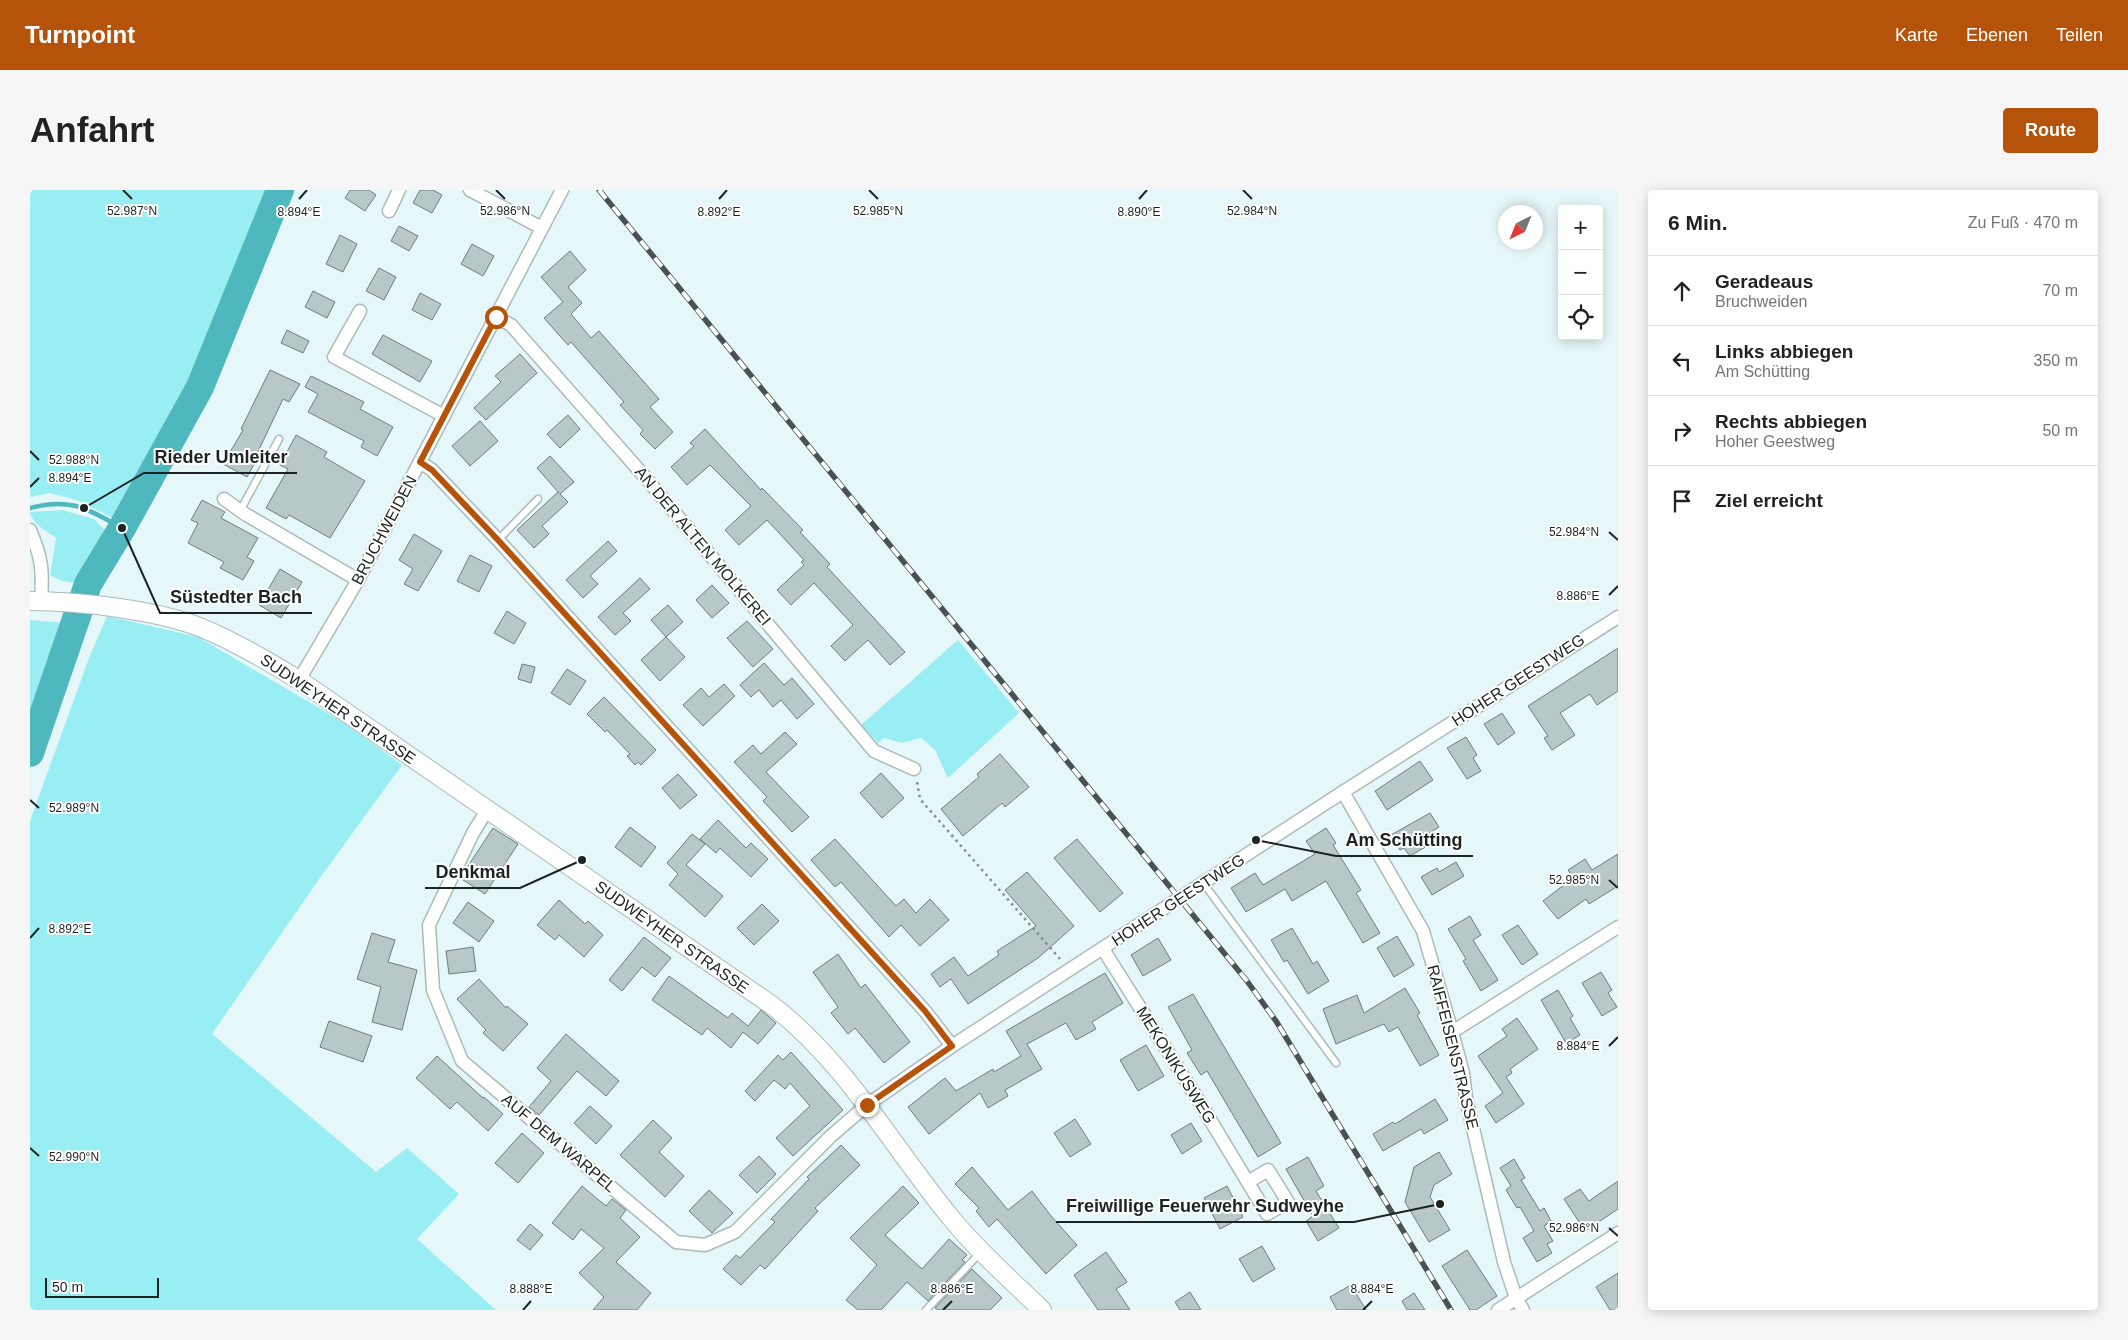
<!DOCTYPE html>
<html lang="de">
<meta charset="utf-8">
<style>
body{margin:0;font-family:Arial,sans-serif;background:#f6f6f6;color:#222}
.controls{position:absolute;right:15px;top:15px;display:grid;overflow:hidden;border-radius:5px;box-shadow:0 2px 12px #0003}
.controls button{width:45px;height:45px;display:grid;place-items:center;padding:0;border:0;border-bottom:1px solid #e0e0e0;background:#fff;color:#222;font:25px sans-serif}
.compass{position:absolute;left:1468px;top:15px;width:45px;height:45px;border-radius:50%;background:#fff;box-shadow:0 2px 12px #0003;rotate:223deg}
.scale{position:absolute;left:15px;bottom:12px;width:114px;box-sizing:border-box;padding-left:5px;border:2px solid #1c2323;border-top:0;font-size:14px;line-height:18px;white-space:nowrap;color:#1c2323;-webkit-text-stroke:4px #fff;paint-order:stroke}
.stop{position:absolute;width:15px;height:15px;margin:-11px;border:4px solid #b45309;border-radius:50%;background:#fff}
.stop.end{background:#b45309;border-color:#fff;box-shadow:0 1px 5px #0008}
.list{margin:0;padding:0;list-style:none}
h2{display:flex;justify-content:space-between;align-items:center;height:65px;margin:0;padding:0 20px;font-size:21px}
h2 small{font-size:16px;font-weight:400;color:#767676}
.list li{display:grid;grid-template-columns:32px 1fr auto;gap:15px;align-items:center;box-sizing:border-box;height:70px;padding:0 20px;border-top:1px solid #e0e0e0}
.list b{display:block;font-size:19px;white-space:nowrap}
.list p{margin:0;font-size:16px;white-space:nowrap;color:#767676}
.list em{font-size:16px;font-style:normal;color:#767676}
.icon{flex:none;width:28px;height:28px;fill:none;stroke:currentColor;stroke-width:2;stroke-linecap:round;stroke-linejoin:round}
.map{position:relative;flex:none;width:1588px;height:1120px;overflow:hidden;border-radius:5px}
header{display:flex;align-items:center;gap:30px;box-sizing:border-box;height:70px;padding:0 25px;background:#b45309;color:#fff}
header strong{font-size:24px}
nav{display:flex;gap:28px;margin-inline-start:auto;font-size:18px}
.intro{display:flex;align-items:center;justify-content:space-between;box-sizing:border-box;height:120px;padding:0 30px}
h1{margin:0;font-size:35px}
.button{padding:12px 22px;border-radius:5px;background:#b45309;color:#fff;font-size:18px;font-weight:700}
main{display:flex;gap:30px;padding:0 30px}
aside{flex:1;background:#fff;border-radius:5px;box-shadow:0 2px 12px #0003}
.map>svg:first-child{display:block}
</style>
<header>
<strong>Turnpoint</strong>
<nav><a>Karte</a><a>Ebenen</a><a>Teilen</a></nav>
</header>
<div class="intro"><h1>Anfahrt</h1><a class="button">Route</a></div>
<main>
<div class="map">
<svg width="1588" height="1120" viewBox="0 0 1588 1120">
<rect width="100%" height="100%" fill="#e5f7f8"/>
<g fill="#99eef3">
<polygon points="0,0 241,0 161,193 102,302 83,328 47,310 20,303 0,307"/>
<path d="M 32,320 L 64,329 L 77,342 L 50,394 L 32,391 L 20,385 L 26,348 C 17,341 2,334 0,322 Z"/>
<polygon points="77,426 168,447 313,532 372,575 287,692 182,844 346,982 377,958 429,1004 387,1049 466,1120 0,1120 0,631 59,468"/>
<polygon points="0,430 35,433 0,525"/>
<polygon points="928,450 989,523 918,588 905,560 891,548 872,553 854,548 848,553 831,535"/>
</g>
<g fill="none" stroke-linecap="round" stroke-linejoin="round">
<path stroke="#4fb8be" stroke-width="4.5" d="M 0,318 C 41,307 57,319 92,338"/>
<polyline stroke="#4fb8be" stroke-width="28" points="0,563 58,394 92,338 170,197 250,0"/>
</g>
<g fill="#b8c8c9" stroke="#6e7e7f">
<polygon points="320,0 339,0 346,5 335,21 315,8"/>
<polygon points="390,0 403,0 412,5 402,23 383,13"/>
<polygon points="369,36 388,46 379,61 361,51"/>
<polygon points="310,45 327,54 313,82 296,74"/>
<polygon points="442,54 464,66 453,86 431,74"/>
<polygon points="540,61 556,80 538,97 552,113 541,124 561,148 569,141 629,209 620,217 643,242 625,259 610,244 613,240 590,215 594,212 541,152 538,155 514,128 533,112 511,87"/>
<polygon points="349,78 366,87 354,110 336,101"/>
<polygon points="283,101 305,112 297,128 275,117"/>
<polygon points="390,103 411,114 402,130 382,120"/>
<polygon points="257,140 279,151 273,163 251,153"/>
<polygon points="353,145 402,171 390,192 342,164"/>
<polygon points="490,164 507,183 456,230 444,218 471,192 465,186"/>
<polygon points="240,180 270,194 259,212 253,209 226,266 228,267 217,287 193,274 213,240 211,239"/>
<polygon points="281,186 334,212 330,219 363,237 347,266 331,257 334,251 278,222 288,204 275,197"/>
<polygon points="538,225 550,239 530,258 517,244"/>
<polygon points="450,231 468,251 440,276 422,256"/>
<polygon points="675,239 731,300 732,298 773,340 770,342 800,374 797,377 875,462 860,475 838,450 815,471 801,456 823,435 784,393 761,415 747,400 774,375 771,372 774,370 737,330 709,355 695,340 721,316 680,275 657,295 641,277 664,256 660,253"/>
<polygon points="266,245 297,262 294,267 335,291 300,348 259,325 256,329 236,318 258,279 250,275"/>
<polygon points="520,266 544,292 530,304 538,312 512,336 519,344 504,358 487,340 528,302 529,303 507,278"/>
<polygon points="172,310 195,322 191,328 228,348 217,367 224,371 213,390 190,378 194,372 158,353 168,333 161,330"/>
<polygon points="384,344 412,361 388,401 374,394 383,379 369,370"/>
<polygon points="578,351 587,361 560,386 568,394 553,408 536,390"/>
<polygon points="440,365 462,376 449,402 427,391"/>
<polygon points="250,379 272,392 251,428 229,415"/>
<polygon points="610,388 620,399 593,423 601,431 585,445 568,427"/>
<polygon points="682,395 699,413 682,428 666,410"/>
<polygon points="638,415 653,432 636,447 621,430"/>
<polygon points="477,421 496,433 484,454 464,443"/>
<polygon points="717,431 743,459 723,477 697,448"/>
<polygon points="636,447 655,467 630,491 611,470"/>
<polygon points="1588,458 1588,501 1567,515 1560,504 1530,523 1545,545 1522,560 1514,548 1518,546 1498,516"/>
<polygon points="734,473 754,495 762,488 784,514 767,529 751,510 743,517 729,500 721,507 710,495"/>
<polygon points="492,474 505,477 501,493 488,489"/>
<polygon points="537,479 556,491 540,515 521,503"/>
<polygon points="694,494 705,506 673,536 653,515 671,498 679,507"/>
<polygon points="574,507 626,560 611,575 608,572 605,575 597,566 600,564 577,540 575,542 557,524"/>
<polygon points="1472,523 1485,543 1468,555 1454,534"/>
<polygon points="755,542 767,554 736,582 779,627 762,642 733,611 737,607 704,572 723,555 731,564"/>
<polygon points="1436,547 1447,565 1443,568 1451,581 1437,589 1417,558"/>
<polygon points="970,564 999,597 975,617 972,613 933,646 911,619 949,587 947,584"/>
<polygon points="1390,571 1403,590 1357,620 1345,601"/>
<polygon points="851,583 874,608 852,628 830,603"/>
<polygon points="648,584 667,605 650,619 632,598"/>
<polygon points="1400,623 1409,637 1392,648 1397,656 1380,666 1374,658 1370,660 1361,645"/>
<polygon points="688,630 716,658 721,653 738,669 721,687 690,658 686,663 670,649"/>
<polygon points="600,637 626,657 611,677 585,657"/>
<polygon points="463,638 488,654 455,704 430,688"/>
<polygon points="1296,638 1306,653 1303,655 1331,700 1326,703 1350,743 1333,753 1296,691 1262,711 1255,699 1216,722 1201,698 1225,683 1233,695 1285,664 1276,651"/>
<polygon points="662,644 675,654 656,675 693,706 675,727 639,695 648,684 637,673"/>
<polygon points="805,649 866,716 874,709 886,723 900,709 919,730 890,756 871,735 859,747 811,692 805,697 781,670"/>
<polygon points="1047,649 1093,703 1070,722 1024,668"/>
<polygon points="1588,664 1588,696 1559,714 1556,709 1528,729 1513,711 1543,688 1538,680 1555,669 1562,680"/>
<polygon points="1426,672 1434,686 1402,705 1391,687 1407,678 1409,682"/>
<polygon points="997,682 1044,736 1008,768 938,814 921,789 910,797 901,784 924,767 938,786 969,765 967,761 1006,736 975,700"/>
<polygon points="529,710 555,734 558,731 573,745 554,767 529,745 525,750 507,735"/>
<polygon points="438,712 464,731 449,752 423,733"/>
<polygon points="732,714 749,731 724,755 707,738"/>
<polygon points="1440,726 1451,745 1443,750 1468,790 1451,801 1433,771 1436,769 1418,739"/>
<polygon points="1488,735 1508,764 1492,775 1472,745"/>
<polygon points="1262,738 1283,774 1287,771 1299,791 1278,804 1257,770 1254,772 1241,750"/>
<polygon points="342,743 365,750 358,772 387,780 372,840 342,832 351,797 327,789"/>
<polygon points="1367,746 1384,775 1364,787 1347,758"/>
<polygon points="614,747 641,768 625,787 612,777 592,801 579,790"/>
<polygon points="1128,748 1141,770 1113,786 1101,765"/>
<polygon points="443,757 446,781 419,784 416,761"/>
<polygon points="808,764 831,798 835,794 880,852 854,873 825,838 818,844 801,823 808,817 783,782"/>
<polygon points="1571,782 1582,800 1578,803 1587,817 1572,826 1552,793"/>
<polygon points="1075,783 1093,813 1062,832 1066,839 1046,850 1036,833 997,854 1012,879 975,900 978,906 958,918 950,903 899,944 878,917 915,888 926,901 963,879 964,882 991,866 976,841"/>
<polygon points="639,786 698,828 702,823 718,836 731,820 746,833 728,854 713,842 701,858 677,838 672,845 622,810"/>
<polygon points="449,789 476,818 477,816 498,834 473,861 453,843 456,840 427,809"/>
<polygon points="1375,798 1390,823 1387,825 1409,865 1390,876 1368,837 1359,842 1354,834 1306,854 1293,819 1327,805 1334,823"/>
<polygon points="1528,800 1543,826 1540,828 1550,845 1536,853 1511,810"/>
<polygon points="1163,804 1251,953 1228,967 1177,881 1171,885 1157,863 1162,860 1138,817"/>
<polygon points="1487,828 1508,859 1480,879 1482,883 1476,887 1494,914 1466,933 1455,916 1473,903 1448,866 1477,846 1472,839"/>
<polygon points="299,831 342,846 333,872 290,857"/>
<polygon points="536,844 589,891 576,906 547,881 509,925 499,917 521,891 507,878"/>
<polygon points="1116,855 1134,886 1108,901 1090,870"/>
<polygon points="761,862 813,920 763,966 746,948 780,916 760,893 755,899 744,890 725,911 715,901 748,865 753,870"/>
<polygon points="407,866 453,908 454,907 473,924 458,941 427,912 420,919 386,888"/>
<polygon points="1405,909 1418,930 1394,944 1391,939 1353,961 1343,944 1363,932 1365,934"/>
<polygon points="560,916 582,936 566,954 544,933"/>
<polygon points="1045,929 1061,954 1040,967 1024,943"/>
<polygon points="623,930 642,948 629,962 654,986 635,1007 590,965"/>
<polygon points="1161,933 1172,951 1152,964 1141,945"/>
<polygon points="492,943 514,963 488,993 465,973"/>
<polygon points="811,955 830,975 785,1018 788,1021 735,1079 730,1075 711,1095 693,1079 706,1065 710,1068 745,1032 741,1029 779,989 777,987"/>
<polygon points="1409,962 1422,984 1404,995 1400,1007 1420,1040 1399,1052 1375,1012 1384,977"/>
<polygon points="729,966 746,984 727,1003 709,985"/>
<polygon points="1278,967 1294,996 1286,1001 1309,1038 1288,1051 1276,1031 1283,1026 1256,979"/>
<polygon points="1484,969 1495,988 1491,990 1510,1021 1514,1018 1521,1031 1514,1036 1523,1051 1517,1054 1522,1063 1507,1072 1493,1048 1504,1041 1490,1017 1487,1018 1476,1000 1481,996 1470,978"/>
<polygon points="942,977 978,1020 1002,1001 1021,1026 1047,1055 1016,1084 967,1029 959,1037 946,1021 949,1018 925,994"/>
<polygon points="1588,991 1588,1019 1555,1041 1534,1009 1550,999 1559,1011"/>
<polygon points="552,996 576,1016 582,1009 596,1020 590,1028 610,1047 586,1072 621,1103 607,1120 563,1120 574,1107 549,1083 574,1058 551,1039 543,1050 522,1033"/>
<polygon points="873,996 889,1013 855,1045 892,1079 919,1049 937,1065 932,1070 935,1072 898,1111 877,1092 851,1120 828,1120 816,1110 847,1075 820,1048"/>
<polygon points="1197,996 1213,1027 1190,1039 1174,1008"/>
<polygon points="679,1000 703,1023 682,1043 659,1021"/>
<polygon points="500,1034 513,1045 500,1060 487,1050"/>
<polygon points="1232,1056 1245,1079 1223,1092 1209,1069"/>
<polygon points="1437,1060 1467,1106 1446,1120 1440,1120 1412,1076"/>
<polygon points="1076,1062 1097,1092 1086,1099 1100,1120 1068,1120 1044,1085"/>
<polygon points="942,1079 972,1108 960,1120 908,1120 905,1118"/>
<polygon points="1588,1083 1588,1120 1580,1120 1566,1097"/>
<polygon points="1321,1095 1336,1120 1307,1120 1300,1107"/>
<polygon points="1160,1102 1171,1120 1150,1120 1145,1112"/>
<polygon points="1384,1103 1395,1120 1377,1120 1372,1111"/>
</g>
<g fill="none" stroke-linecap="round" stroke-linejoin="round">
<defs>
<g id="lane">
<polyline points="210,321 249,249"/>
<polyline points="468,350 508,309"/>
<polyline points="1174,694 1306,873"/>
<polyline points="896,1120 951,1062"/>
</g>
<g id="street">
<polyline points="440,0 512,38"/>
<polyline points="359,21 369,0"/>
<polyline points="330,121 304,167 414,226"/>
<polyline points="465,127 481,135 615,287 844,561 884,579"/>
<polyline points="390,272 402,280 468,350 895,821 922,856"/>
<polyline points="194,309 215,324 328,390"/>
<path d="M 0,340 C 12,368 13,380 11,411"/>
<polyline points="269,490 328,390 532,0"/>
<polyline points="1313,602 1393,741 1422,842 1433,883 1436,908 1474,1072 1486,1108 1493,1120"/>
<polyline points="457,620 443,643 399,735 403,800 432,871 646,1052 675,1055 705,1042 801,946 837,915 922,856 1313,602 1588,427"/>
<polyline points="1073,759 1167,908 1237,1024 1258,1012 1238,980 1218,992"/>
<polyline points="1422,842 1588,737"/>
<polyline points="1468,1120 1588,1043"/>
</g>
<path id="secondary" d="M 0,411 C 49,411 127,420 172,438 C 206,452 238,471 269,490 L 743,816 C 817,874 862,956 921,1028 C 948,1061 981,1090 1012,1120"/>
</defs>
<use href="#lane" stroke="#abbbbc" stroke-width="9"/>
<use href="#street" stroke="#abbbbc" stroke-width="15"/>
<use href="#secondary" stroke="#abbbbc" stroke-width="20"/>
<polyline stroke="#838f90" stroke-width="2.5" stroke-dasharray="2.5 4" stroke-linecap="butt" points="887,592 890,609 1030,769"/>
<use href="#lane" stroke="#fff" stroke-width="6"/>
<use href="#street" stroke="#fff" stroke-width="12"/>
<use href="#secondary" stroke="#fff" stroke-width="18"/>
<defs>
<polyline id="rail" points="569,0 1217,791 1246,831 1421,1120"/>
</defs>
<use href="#rail" stroke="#485252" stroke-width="5.5"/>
<use href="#rail" stroke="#fff" stroke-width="4" stroke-dasharray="11" stroke-linecap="butt"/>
</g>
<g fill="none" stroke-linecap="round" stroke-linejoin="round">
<polyline stroke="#b45309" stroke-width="6" points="466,127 390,272 402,280 468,350 895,821 922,856 837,915"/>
</g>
<path fill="none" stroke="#1c2323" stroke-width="2" d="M 93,0 L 102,9M 466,0 L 475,9M 839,0 L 848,9M 1213,0 L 1222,9M 269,9 L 277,0M 689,9 L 697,0M 1109,9 L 1117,0M 0,261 L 9,270M 0,297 L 9,288M 1579,342 L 1588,350M 1579,405 L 1588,396M 0,610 L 9,618M 1579,690 L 1588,698M 0,748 L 9,738M 1579,856 L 1588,847M 0,958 L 9,966M 1579,1038 L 1588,1046M 493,1120 L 501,1111M 913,1120 L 922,1111M 1333,1120 L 1342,1111"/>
<g text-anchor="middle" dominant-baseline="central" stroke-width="4" stroke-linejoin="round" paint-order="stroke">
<g font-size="16" fill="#1c2323" stroke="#fff">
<text transform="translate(354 340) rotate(-62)">BRUCHWEIDEN</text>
<text transform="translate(673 356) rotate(50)">AN DER ALTEN MOLKEREI</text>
<text transform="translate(1488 490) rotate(-33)">HOHER GEESTWEG</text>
<text transform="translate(308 519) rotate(34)">SUDWEYHER STRASSE</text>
<text transform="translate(1148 710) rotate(-33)">HOHER GEESTWEG</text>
<text transform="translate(642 747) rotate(35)">SUDWEYHER STRASSE</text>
<text transform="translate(1423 857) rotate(76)">RAIFFEISENSTRASSE</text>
<text transform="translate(1146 875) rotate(58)">MEKONIKUSWEG</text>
<text transform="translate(529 953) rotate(40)">AUF DEM WARPEL</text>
</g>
</g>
<g font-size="12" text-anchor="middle" fill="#1c2323" stroke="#fff" stroke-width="4" stroke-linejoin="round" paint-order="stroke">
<text x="102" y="25">52.987°N</text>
<text x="475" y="25">52.986°N</text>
<text x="848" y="25">52.985°N</text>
<text x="1222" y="25">52.984°N</text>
<text x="269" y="26">8.894°E</text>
<text x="689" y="26">8.892°E</text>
<text x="1109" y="26">8.890°E</text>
<text x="44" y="274">52.988°N</text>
<text x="40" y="292">8.894°E</text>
<text x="1544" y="346">52.984°N</text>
<text x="1548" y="410">8.886°E</text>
<text x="44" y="622">52.989°N</text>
<text x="1544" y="694">52.985°N</text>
<text x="40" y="743">8.892°E</text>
<text x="1548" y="860">8.884°E</text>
<text x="44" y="971">52.990°N</text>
<text x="1544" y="1042">52.986°N</text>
<text x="501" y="1103">8.888°E</text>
<text x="922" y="1103">8.886°E</text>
<text x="1342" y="1103">8.884°E</text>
</g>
<path fill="none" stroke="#1c2323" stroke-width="2" d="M54 318L114 283H267M92 338L130 423H282M1226 650L1306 666H1443M552 670L490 698H395M1410 1014L1324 1032H1026"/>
<g fill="#1c2323" stroke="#fff" stroke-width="2">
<circle cx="54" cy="318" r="5"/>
<circle cx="92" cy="338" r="5"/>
<circle cx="1226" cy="650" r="5"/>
<circle cx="552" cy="670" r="5"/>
<circle cx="1410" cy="1014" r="5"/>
</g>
<g font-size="18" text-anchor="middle" font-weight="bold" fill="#1c2323" stroke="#fff" stroke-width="4" stroke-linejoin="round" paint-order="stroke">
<text x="191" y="273">Rieder Umleiter</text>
<text x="206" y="413">Süstedter Bach</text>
<text x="1374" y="656">Am Schütting</text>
<text x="443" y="688">Denkmal</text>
<text x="1175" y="1022">Freiwillige Feuerwehr Sudweyhe</text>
</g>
</svg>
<div class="controls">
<button>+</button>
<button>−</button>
<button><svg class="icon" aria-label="locate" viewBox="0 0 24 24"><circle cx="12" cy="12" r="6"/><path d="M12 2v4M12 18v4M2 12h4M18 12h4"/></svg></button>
</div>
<svg class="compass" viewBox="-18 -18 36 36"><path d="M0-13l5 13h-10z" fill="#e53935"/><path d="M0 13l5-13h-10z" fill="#767676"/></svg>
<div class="scale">50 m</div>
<div class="stop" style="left:466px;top:127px"></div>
<div class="stop end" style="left:837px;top:915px"></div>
</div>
<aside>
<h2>6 Min.<small>Zu Fuß · 470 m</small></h2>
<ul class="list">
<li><svg class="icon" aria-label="ahead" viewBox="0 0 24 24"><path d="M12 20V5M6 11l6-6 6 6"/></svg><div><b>Geradeaus</b><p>Bruchweiden</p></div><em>70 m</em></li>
<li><svg class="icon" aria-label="left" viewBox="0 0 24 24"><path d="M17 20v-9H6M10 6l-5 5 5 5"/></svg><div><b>Links abbiegen</b><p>Am Schütting</p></div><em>350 m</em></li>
<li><svg class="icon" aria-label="right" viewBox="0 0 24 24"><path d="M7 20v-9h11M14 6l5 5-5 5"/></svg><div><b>Rechts abbiegen</b><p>Hoher Geestweg</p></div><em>50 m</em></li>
<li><svg class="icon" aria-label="arrive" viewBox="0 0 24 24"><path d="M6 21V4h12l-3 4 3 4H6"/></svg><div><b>Ziel erreicht</b></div></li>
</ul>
</aside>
</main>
